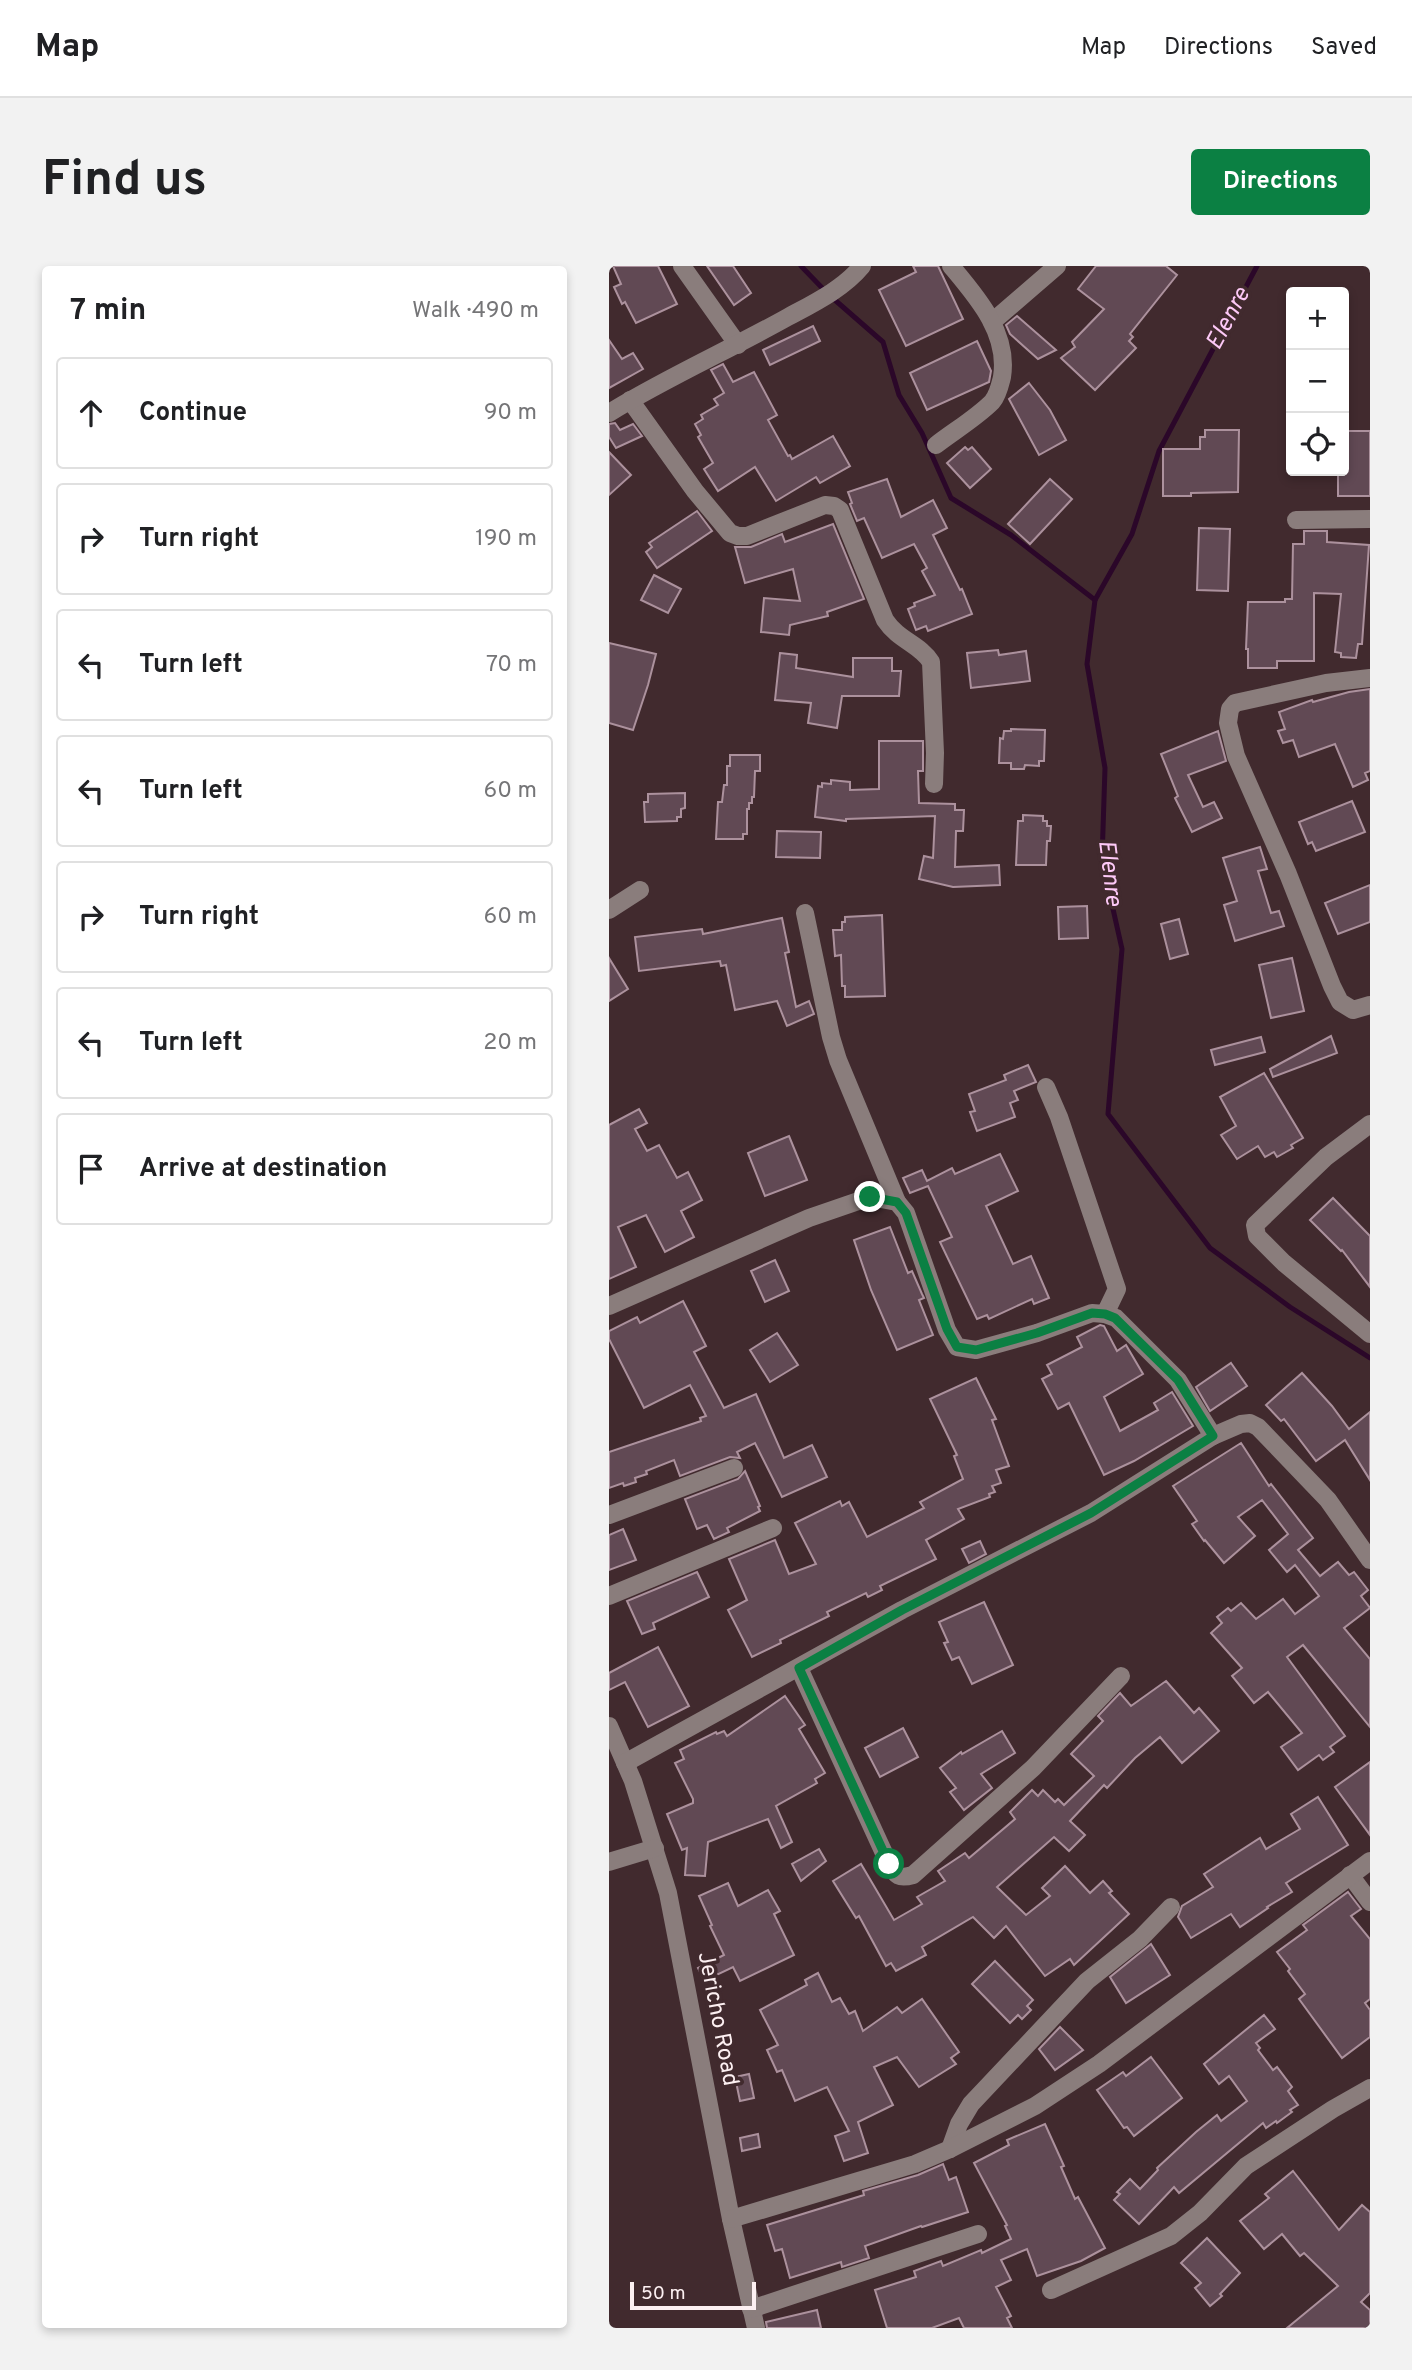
<!DOCTYPE html>
<meta charset="utf-8">
<style>
body{margin:0;font-family:Overpass,sans-serif;background:#f2f2f2;color:#202124}
.controls{position:absolute;right:21px;top:21px;display:grid;overflow:hidden;border-radius:7px;box-shadow:0 4px 10px #0003}
.controls button{width:63px;height:63px;display:grid;place-items:center;padding:0;border:0;border-bottom:2px solid #e0e0e0;background:#fff;color:#202124;font:35px sans-serif}
.scale{position:absolute;left:21px;bottom:18px;width:126px;box-sizing:border-box;padding-left:7px;border:4px solid #fdf0f2;border-top:0;font-size:19px;line-height:24px;white-space:nowrap;color:#fdf0f2;-webkit-text-stroke:5px #412a2e;paint-order:stroke}
.stop{position:absolute;width:21px;height:21px;margin:-16px;border:5px solid #0b8043;border-radius:50%;background:#fff}
.stop.end{background:#0b8043;border-color:#fff;box-shadow:0 2px 7px #0008}
.list{margin:0;padding:0;list-style:none}
h2{display:flex;justify-content:space-between;align-items:center;height:91px;margin:0;padding:0 28px;font-size:30px}
h2 small{font-size:23px;font-weight:400;color:#757577}
.list li{display:grid;grid-template-columns:46px 1fr auto;gap:21px;align-items:center;box-sizing:border-box;height:112px;margin:0 14px 14px;padding:0 14px;border:2px solid #e0e0e0;border-radius:7px}
.list b{display:block;font-size:26px;white-space:nowrap}
.list em{font-size:23px;font-style:normal;color:#757577}
.icon{flex:none;width:38px;height:38px;fill:none;stroke:currentColor;stroke-width:2;stroke-linecap:round;stroke-linejoin:round}
.map{position:relative;flex:none;width:761px;height:2062px;overflow:hidden;border-radius:7px}
header{display:flex;align-items:center;gap:42px;box-sizing:border-box;height:98px;padding:0 35px;background:#fff;border-bottom:2px solid #e0e0e0}
header strong{font-size:33px}
nav{display:flex;gap:38px;margin-inline-start:auto;font-size:24px}
.intro{display:flex;align-items:center;justify-content:space-between;box-sizing:border-box;height:168px;padding:0 42px}
h1{margin:0;font-size:49px}
.button{padding:18px 32px;border-radius:7px;background:#0b8043;color:#fff;font-size:24px;font-weight:700}
main{display:flex;gap:42px;padding:0 42px}
aside{flex:1;background:#fff;border-radius:7px;box-shadow:0 4px 10px #0003}
.map>svg:first-child{display:block}
</style>
<header>
<strong>Map</strong>
<nav><a>Map</a><a>Directions</a><a>Saved</a></nav>
</header>
<div class="intro"><h1>Find us</h1><a class="button">Directions</a></div>
<main>
<aside>
<h2>7 min<small>Walk · 490 m</small></h2>
<ul class="list">
<li><svg class="icon" aria-label="ahead" viewBox="0 0 24 24"><path d="M12 20V5M6 11l6-6 6 6"/></svg><div><b>Continue</b></div><em>90 m</em></li>
<li><svg class="icon" aria-label="right" viewBox="0 0 24 24"><path d="M7 20v-9h11M14 6l5 5-5 5"/></svg><div><b>Turn right</b></div><em>190 m</em></li>
<li><svg class="icon" aria-label="left" viewBox="0 0 24 24"><path d="M17 20v-9H6M10 6l-5 5 5 5"/></svg><div><b>Turn left</b></div><em>70 m</em></li>
<li><svg class="icon" aria-label="left" viewBox="0 0 24 24"><path d="M17 20v-9H6M10 6l-5 5 5 5"/></svg><div><b>Turn left</b></div><em>60 m</em></li>
<li><svg class="icon" aria-label="right" viewBox="0 0 24 24"><path d="M7 20v-9h11M14 6l5 5-5 5"/></svg><div><b>Turn right</b></div><em>60 m</em></li>
<li><svg class="icon" aria-label="left" viewBox="0 0 24 24"><path d="M17 20v-9H6M10 6l-5 5 5 5"/></svg><div><b>Turn left</b></div><em>20 m</em></li>
<li><svg class="icon" aria-label="arrive" viewBox="0 0 24 24"><path d="M6 21V4h12l-3 4 3 4H6"/></svg><div><b>Arrive at destination</b></div></li>
</ul>
</aside>
<div class="map">
<svg width="761" height="2062" viewBox="0 0 761 2062">
<rect width="100%" height="100%" fill="#412a2e"/>
<g fill="none" stroke-linecap="round" stroke-linejoin="round">
<g stroke="#2b0729" stroke-width="5">
<polyline points="192,0 219,28 274,76 290,129 313,167 342,232 402,269 486,334"/>
<polyline points="648,0 550,185 523,268 486,334 478,398 496,502 493,594 513,683 499,848 601,982 681,1041 761,1092"/>
</g>
</g>
<g fill="#614954" stroke="#ac919d" stroke-width="2">
<polygon points="4,0 49,0 68,38 27,57 16,36 13,38 5,21 12,18"/>
<polygon points="98,0 124,0 142,27 125,39"/>
<polygon points="304,0 329,0 354,53 297,80 270,24 307,6"/>
<polygon points="487,0 557,0 568,9 521,68 524,71 520,75 527,82 486,124 452,92 466,81 463,76 495,43 469,23"/>
<polygon points="408,50 447,84 429,93 401,68 397,59"/>
<polygon points="204,60 211,75 161,99 154,84"/>
<polygon points="0,74 13,93 24,87 34,103 0,122"/>
<polygon points="368,75 382,105 380,116 318,144 301,107"/>
<polygon points="114,98 124,116 145,106 168,149 159,154 179,190 181,189 183,193 224,170 241,200 211,217 207,211 167,235 146,201 109,225 95,203 104,197 89,171 92,169 86,158 94,153 92,149 109,139 105,133 115,127 102,104"/>
<polygon points="420,117 441,144 457,174 430,189 400,133"/>
<polygon points="6,157 11,164 24,158 33,170 7,182 0,171 0,158"/>
<polygon points="596,164 630,164 629,226 582,227 582,230 554,230 554,183 591,183 591,171 596,171"/>
<polygon points="735,165 761,165 761,230 729,230 729,205 735,205"/>
<polygon points="356,181 359,184 363,181 382,203 361,222 338,197"/>
<polygon points="0,186 22,209 0,229"/>
<polygon points="278,213 292,251 324,234 338,262 324,269 351,324 353,323 363,348 319,365 317,360 307,364 299,343 306,340 305,337 326,329 313,305 318,302 305,278 273,292 255,252 248,255 241,238 243,237 239,226"/>
<polygon points="441,213 463,233 421,278 399,258"/>
<polygon points="88,245 103,265 48,302 37,286 43,281 40,277"/>
<polygon points="224,258 255,333 218,346 219,350 181,359 180,369 152,366 155,332 191,335 184,303 136,317 126,281 142,281 173,268 176,276"/>
<polygon points="590,262 621,263 619,325 588,324"/>
<polygon points="695,265 718,265 718,276 760,279 753,378 749,378 747,392 732,391 732,387 726,386 732,328 705,327 705,395 668,395 668,402 639,402 639,383 637,383 639,336 676,336 676,333 683,333 684,278 695,278"/>
<polygon points="45,309 72,323 59,347 32,334"/>
<polygon points="0,377 47,388 39,419 24,464 0,457"/>
<polygon points="389,384 390,389 417,385 421,415 362,422 358,387"/>
<polygon points="171,387 188,389 187,402 244,411 244,392 283,392 283,405 292,405 290,430 233,430 228,462 199,457 202,437 166,434"/>
<polygon points="761,423 761,505 756,507 759,514 744,521 726,478 690,491 684,474 674,477 669,465 676,463 670,446 703,434 704,436 740,426"/>
<polygon points="402,463 436,464 435,495 430,495 430,500 416,499 415,503 402,503 402,497 390,497 391,472 394,473 395,465 402,465"/>
<polygon points="609,465 617,495 579,509 594,541 605,536 613,552 583,566 566,532 569,530 552,488"/>
<polygon points="270,475 314,475 314,505 309,505 310,537 346,538 346,544 355,544 354,565 347,565 346,601 390,599 391,619 344,621 310,613 315,590 324,592 326,550 237,553 237,555 206,551 209,520 213,521 213,517 222,518 222,514 241,516 241,524 270,523"/>
<polygon points="121,489 151,489 151,505 146,505 145,531 143,531 143,537 140,537 140,543 138,543 138,568 134,568 134,573 107,573 109,536 113,536 115,519 118,519 118,500 121,500"/>
<polygon points="76,527 76,542 72,543 72,551 68,551 68,555 36,556 35,536 39,536 39,528"/>
<polygon points="743,535 756,566 707,585 703,576 699,578 690,556"/>
<polygon points="414,549 434,550 434,555 438,555 438,560 442,560 441,575 438,575 437,599 407,599 409,555 414,555"/>
<polygon points="168,565 212,566 211,592 167,591"/>
<polygon points="651,581 658,603 649,605 662,647 670,645 675,660 626,675 615,639 628,635 614,592"/>
<polygon points="761,619 761,656 729,668 716,637"/>
<polygon points="478,640 479,672 450,673 449,641"/>
<polygon points="273,649 276,730 236,731 236,720 233,720 232,689 226,690 224,664 233,664 233,656 236,656 236,651"/>
<polygon points="173,652 180,686 176,687 187,741 200,735 205,748 178,760 168,735 126,744 117,699 112,700 111,695 30,705 26,671 93,663 94,668"/>
<polygon points="570,653 579,688 561,693 552,658"/>
<polygon points="0,692 19,723 0,735"/>
<polygon points="683,692 695,745 662,752 650,699"/>
<polygon points="722,770 728,787 664,811 661,803"/>
<polygon points="652,771 656,786 606,799 602,784"/>
<polygon points="419,799 427,816 405,825 409,834 401,837 406,851 368,865 361,846 366,845 360,828 397,814 395,809"/>
<polygon points="655,807 694,872 682,879 684,882 668,891 665,886 656,891 649,880 628,893 612,869 627,860 611,831"/>
<polygon points="30,843 38,857 26,863 38,885 50,879 68,912 79,906 93,934 72,945 85,971 56,986 37,949 9,961 27,1001 0,1013 0,859"/>
<polygon points="180,870 198,914 156,930 139,887"/>
<polygon points="391,888 409,925 377,940 404,998 422,990 440,1032 425,1038 423,1033 380,1053 378,1049 368,1053 331,976 343,971 319,920 301,927 294,912 313,904 318,915 343,902 346,908"/>
<polygon points="724,932 761,970 761,1021 733,984 732,985 701,954"/>
<polygon points="281,961 299,1007 303,1005 313,1028 315,1032 310,1034 324,1069 288,1084 262,1024 245,974"/>
<polygon points="166,994 180,1025 156,1036 142,1005"/>
<polygon points="74,1035 97,1080 85,1086 115,1142 147,1128 175,1192 203,1179 218,1211 173,1231 146,1177 128,1186 131,1192 121,1191 71,1210 65,1194 37,1205 38,1208 26,1212 27,1216 15,1220 14,1217 0,1222 0,1186 92,1155 91,1152 97,1150 81,1119 35,1142 0,1073 0,1065 28,1051 31,1057"/>
<polygon points="491,1059 495,1060 508,1085 517,1079 534,1108 495,1131 511,1165 549,1144 545,1137 563,1126 584,1160 525,1195 495,1209 460,1137 449,1143 433,1113 443,1108 438,1099 473,1081 468,1071"/>
<polygon points="168,1067 189,1099 161,1116 141,1084"/>
<polygon points="622,1097 638,1120 601,1145 587,1121"/>
<polygon points="693,1107 723,1140 740,1163 761,1146 761,1214 736,1174 707,1195 675,1153 672,1155 657,1139"/>
<polygon points="367,1112 387,1153 383,1154 400,1200 387,1204 392,1217 383,1220 386,1226 380,1228 381,1231 349,1243 355,1253 317,1274 327,1293 271,1320 273,1324 259,1331 257,1327 218,1346 220,1350 171,1374 172,1377 143,1391 119,1344 138,1334 120,1293 166,1274 180,1308 207,1298 186,1257 231,1235 233,1240 240,1236 258,1271 315,1242 311,1236 354,1213 345,1190 348,1189 321,1133"/>
<polygon points="632,1177 660,1220 662,1218 704,1272 689,1284 711,1310 729,1296 740,1309 745,1306 759,1324 752,1330 761,1342 735,1362 761,1393 761,1461 694,1379 678,1391 736,1470 721,1481 725,1486 714,1494 710,1489 689,1504 672,1481 693,1467 659,1426 645,1437 623,1410 633,1402 602,1367 613,1357 608,1351 619,1342 622,1345 632,1337 647,1353 674,1333 686,1348 710,1330 686,1299 678,1306 660,1284 679,1268 653,1234 629,1251 646,1270 615,1297 596,1274 595,1275 583,1258 588,1255 564,1220"/>
<polygon points="136,1205 151,1240 149,1241 151,1245 118,1262 120,1266 105,1273 98,1259 88,1263 76,1233 129,1213"/>
<polygon points="14,1263 27,1294 0,1304 0,1269"/>
<polygon points="371,1275 377,1288 360,1297 353,1283"/>
<polygon points="88,1306 100,1331 44,1357 46,1363 33,1368 18,1335"/>
<polygon points="375,1336 404,1399 363,1418 350,1391 343,1394 335,1377 339,1376 330,1356"/>
<polygon points="49,1381 80,1440 39,1461 16,1416 0,1424 0,1407"/>
<polygon points="557,1415 585,1447 590,1442 610,1465 573,1497 551,1471 526,1492 498,1522 495,1519 461,1555 476,1569 460,1585 445,1571 388,1621 417,1649 441,1630 433,1622 456,1600 481,1627 494,1615 503,1625 500,1627 520,1648 465,1699 461,1693 436,1710 397,1660 385,1672 364,1651 313,1681 317,1689 287,1705 282,1697 277,1700 250,1650 247,1652 224,1615 252,1598 285,1654 313,1638 308,1631 336,1615 329,1605 356,1587 360,1592 406,1553 401,1546 423,1524 429,1530 434,1524 446,1536 449,1533 455,1539 485,1510 462,1488 494,1455 489,1450 511,1427 522,1440"/>
<polygon points="176,1430 196,1459 190,1463 216,1507 206,1513 208,1517 167,1540 183,1576 172,1582 159,1553 99,1576 96,1610 76,1609 78,1582 73,1584 58,1548 84,1537 84,1533 66,1497 75,1493 71,1484 107,1466 108,1468 115,1465 118,1470"/>
<polygon points="294,1462 309,1491 271,1511 256,1482"/>
<polygon points="393,1465 406,1487 372,1508 383,1522 355,1544 341,1526 347,1522 331,1502 352,1486 353,1488"/>
<polygon points="761,1496 761,1569 726,1521"/>
<polygon points="709,1531 739,1579 677,1617 683,1626 658,1641 659,1642 631,1661 622,1648 582,1672 569,1651 573,1640 604,1621 595,1608 651,1572 657,1583 691,1563 682,1548"/>
<polygon points="210,1583 217,1595 192,1615 183,1598"/>
<polygon points="119,1617 129,1640 159,1624 171,1645 165,1648 185,1689 131,1715 124,1701 95,1715 89,1702 115,1689 101,1660 103,1659 90,1630"/>
<polygon points="739,1626 752,1643 742,1650 761,1673 761,1733 756,1737 761,1744 761,1771 733,1792 690,1733 696,1728 679,1705 681,1703 668,1686 698,1664 694,1659"/>
<polygon points="542,1678 561,1709 517,1737 501,1711"/>
<polygon points="386,1695 424,1734 418,1740 422,1744 413,1753 409,1749 401,1757 363,1718"/>
<polygon points="209,1707 223,1736 231,1732 240,1748 246,1745 254,1765 288,1741 293,1747 313,1733 350,1786 342,1792 347,1798 310,1821 288,1791 265,1801 284,1839 249,1856 259,1887 235,1895 226,1870 240,1865 218,1821 186,1835 173,1804 168,1806 158,1784 169,1779 151,1744 198,1719 196,1714"/>
<polygon points="655,1749 666,1763 647,1777 651,1782 649,1784 664,1804 668,1801 683,1821 679,1825 689,1839 681,1844 683,1846 668,1857 667,1855 657,1862 654,1857 570,1927 565,1921 530,1958 505,1934 511,1928 508,1926 521,1913 531,1923 549,1904 548,1902 587,1866 608,1849 612,1855 638,1835 620,1810 610,1818 595,1798"/>
<polygon points="451,1761 474,1784 446,1804 430,1783"/>
<polygon points="542,1791 573,1832 525,1870 518,1861 515,1862 488,1824 514,1806 517,1810"/>
<polygon points="140,1808 145,1832 131,1835 126,1811"/>
<polygon points="436,1858 455,1900 452,1901 466,1933 469,1931 496,1982 472,1995 428,2010 418,1983 392,1994 402,2014 387,2021 402,2050 398,2052 403,2062 355,2062 350,2052 323,2062 278,2062 266,2024 307,2011 305,2005 332,1995 334,2000 372,1984 373,1987 402,1973 396,1960 398,1959 365,1897 400,1879 398,1874"/>
<polygon points="149,1868 151,1881 133,1885 131,1872"/>
<polygon points="334,1898 340,1914 347,1911 359,1946 313,1961 312,1960 256,1980 260,1992 233,2001 232,1996 181,2012 173,1983 166,1985 158,1959 255,1929 254,1925 309,1909"/>
<polygon points="684,1905 730,1964 753,1939 761,1946 761,2027 752,2036 761,2044 761,2062 678,2062 729,2020 695,1987 691,1990 673,1968 655,1983 631,1955 660,1932 656,1928"/>
<polygon points="598,1972 631,2007 611,2028 613,2030 601,2040 586,2022 592,2017 572,1997"/>
<polygon points="208,2044 212,2062 158,2062 157,2056"/>
</g>
<g fill="none" stroke-linecap="round" stroke-linejoin="round">
<g stroke="#8a7d7c" stroke-width="18">
<polyline points="73,0 129,79"/>
<polyline points="383,56 448,0"/>
<path d="M 21,134 L 86,225 L 121,267 L 129,270 L 138,270 L 216,239 L 225,240 L 231,244 L 276,354 C 290,375 311,378 322,396 L 326,487 L 325,518"/>
<path d="M 0,147 C 57,112 120,84 179,51 C 205,37 234,23 253,0"/>
<path d="M 327,179 C 345,165 367,152 383,136 C 389,129 391,119 393,111 C 400,67 368,31 342,0"/>
<polyline points="687,254 761,253"/>
<polyline points="761,412 717,417 626,437 621,443 619,457 627,490 679,608 723,720 731,736 744,744 761,739"/>
<polyline points="0,644 31,624"/>
<polyline points="196,647 222,771 229,794 288,936"/>
<polyline points="437,821 450,851 508,1023 496,1048"/>
<polyline points="761,858 717,891 646,959 648,970 675,997 761,1068"/>
<polyline points="0,1040 200,952 261,931 288,936 297,947 338,1064 348,1081 367,1084 428,1067 483,1047 496,1048 507,1052 569,1114 604,1170"/>
<polyline points="0,1249 125,1202"/>
<polyline points="0,1330 164,1262"/>
<path d="M 190,1402 L 280,1598 C 287,1610 290,1613 304,1609 L 424,1502 L 512,1410"/>
<polyline points="0,1460 24,1515 59,1627 122,1953 147,2062"/>
<polyline points="16,1497 293,1344 482,1247 604,1170 632,1158 641,1157 649,1161 719,1234 761,1294"/>
<polyline points="0,1596 46,1582"/>
<polyline points="741,1609 761,1636"/>
<polyline points="341,1883 350,1858 362,1838 478,1715 531,1673 562,1641"/>
<polyline points="122,1953 306,1898 341,1883 426,1840 490,1798 761,1595"/>
<polyline points="442,2024 562,1970 591,1947 637,1900 724,1843 761,1822"/>
<polyline points="142,2043 369,1968"/>
</g>
</g>
<g fill="none" stroke-linecap="round" stroke-linejoin="round">
<polyline stroke="#0b8043" stroke-width="9" points="261,931 288,936 297,947 338,1063 348,1081 367,1084 428,1067 483,1047 496,1048 506,1052 569,1114 604,1170 482,1247 293,1344 190,1402 280,1598"/>
</g>
<g text-anchor="middle" dominant-baseline="central" stroke-width="7" stroke-linejoin="round" paint-order="stroke">
<g font-size="23" fill="#fdf0f2" stroke="#412a2e">
<text transform="translate(108 1753) rotate(79)">Jericho Road</text>
</g>
<g font-size="24" font-style="italic" fill="#fdc9f7" stroke="#412a2e">
<text transform="translate(620 53) rotate(-62)">Elenre</text>
<text transform="translate(500 607) rotate(83)">Elenre</text>
</g>
</g>
</svg>
<div class="controls">
<button>+</button>
<button>−</button>
<button><svg class="icon" aria-label="locate" viewBox="0 0 24 24"><circle cx="12" cy="12" r="6"/><path d="M12 2v4M12 18v4M2 12h4M18 12h4"/></svg></button>
</div>
<div class="scale">50 m</div>
<div class="stop" style="left:280px;top:1598px"></div>
<div class="stop end" style="left:261px;top:931px"></div>
</div>
</main>
